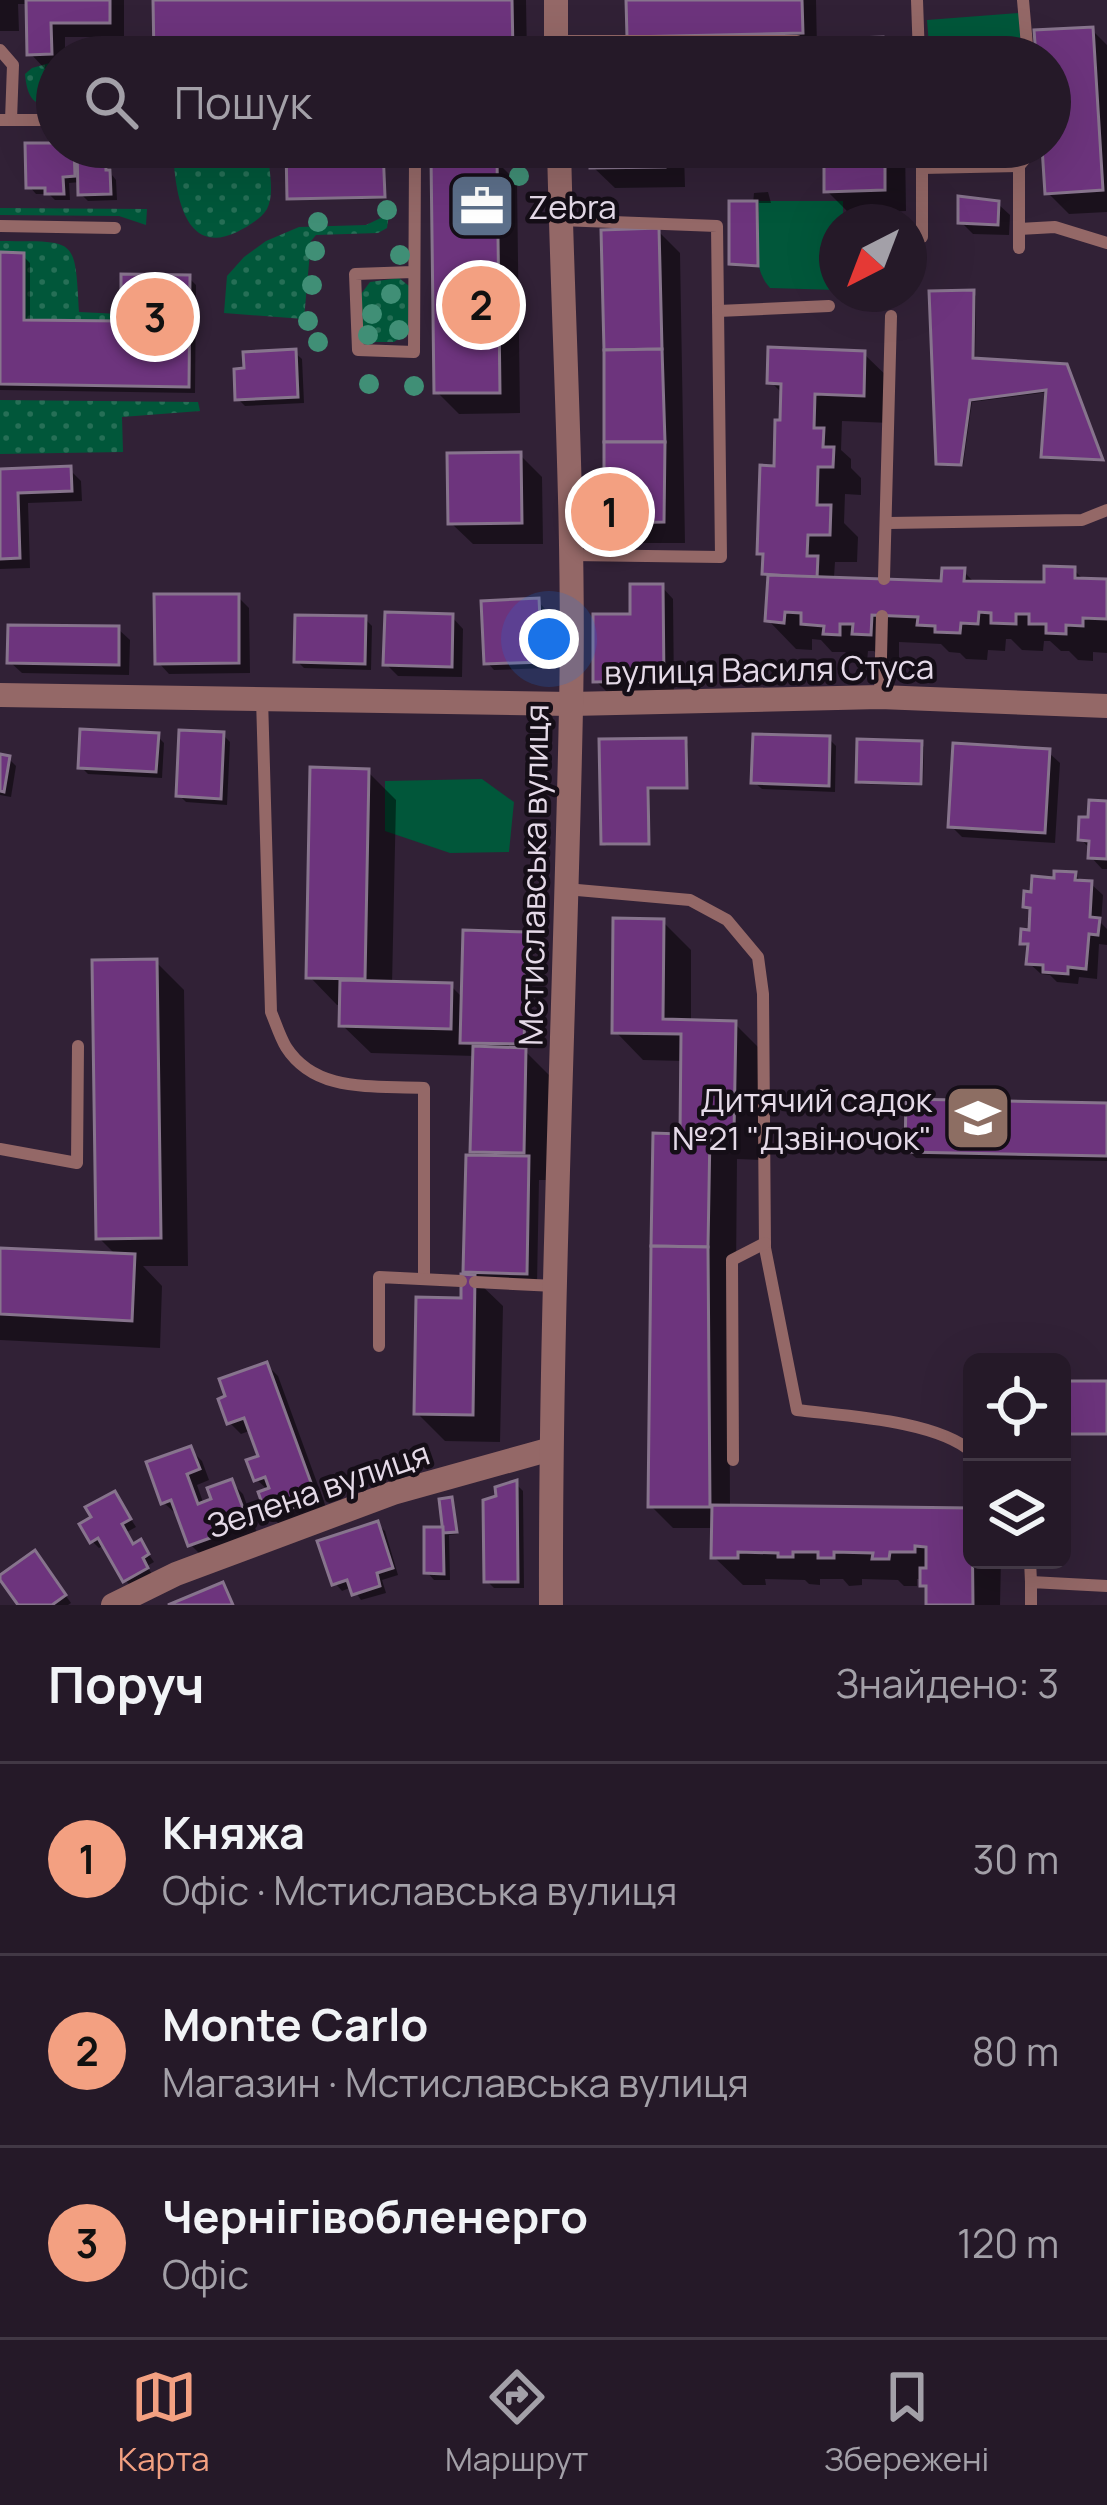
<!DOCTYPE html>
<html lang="uk">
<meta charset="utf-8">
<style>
body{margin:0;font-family:Manrope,sans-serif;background:#312634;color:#f1f3f6}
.controls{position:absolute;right:36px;bottom:36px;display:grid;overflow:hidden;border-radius:18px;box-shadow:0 12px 48px #0002}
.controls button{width:108px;height:108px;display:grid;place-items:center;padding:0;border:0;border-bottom:3px solid #423845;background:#251928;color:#f1f3f6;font:60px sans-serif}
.compass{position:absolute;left:819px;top:204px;width:108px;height:108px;border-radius:50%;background:#251928;box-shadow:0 12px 48px #0002;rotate:222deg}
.you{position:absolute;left:549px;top:639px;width:42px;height:42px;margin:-30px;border:9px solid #fff;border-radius:50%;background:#1a73e8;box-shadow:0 0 0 18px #1a73e833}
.badge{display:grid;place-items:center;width:78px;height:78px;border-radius:50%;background:#f3a081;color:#111;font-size:39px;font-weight:700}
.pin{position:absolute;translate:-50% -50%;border:6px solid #fff;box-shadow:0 3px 12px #0006}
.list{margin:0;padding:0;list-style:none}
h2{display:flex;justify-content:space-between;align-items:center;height:156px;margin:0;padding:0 48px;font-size:51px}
h2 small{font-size:39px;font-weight:400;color:#a3a0a8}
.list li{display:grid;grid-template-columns:78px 1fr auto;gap:36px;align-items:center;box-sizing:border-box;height:192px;padding:0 48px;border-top:3px solid #423845}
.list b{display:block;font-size:45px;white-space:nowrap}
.list p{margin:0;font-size:39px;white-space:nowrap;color:#a3a0a8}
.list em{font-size:39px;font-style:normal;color:#a3a0a8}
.icon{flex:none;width:66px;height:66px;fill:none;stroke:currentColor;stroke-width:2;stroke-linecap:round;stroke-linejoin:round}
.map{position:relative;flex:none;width:1107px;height:1605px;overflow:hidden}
.search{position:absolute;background:#251928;box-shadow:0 12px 48px #0002;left:36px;right:36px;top:36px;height:132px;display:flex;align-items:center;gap:30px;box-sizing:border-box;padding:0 42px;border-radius:66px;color:#a3a0a8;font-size:45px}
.sheet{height:732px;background:#251928}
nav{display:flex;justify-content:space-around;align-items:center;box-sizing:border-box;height:168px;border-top:3px solid #423845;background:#251928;font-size:33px;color:#a3a0a8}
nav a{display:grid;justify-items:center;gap:6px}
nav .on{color:#f3a081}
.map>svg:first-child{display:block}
</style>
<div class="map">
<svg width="1107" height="1605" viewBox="0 0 1107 1605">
<defs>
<pattern id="grass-dots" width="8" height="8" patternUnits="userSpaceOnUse" patternTransform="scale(3)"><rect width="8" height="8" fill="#01573a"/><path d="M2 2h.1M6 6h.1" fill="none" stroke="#266f56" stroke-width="1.8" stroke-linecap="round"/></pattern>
</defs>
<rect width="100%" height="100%" fill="#312136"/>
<g fill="url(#grass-dots)">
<path d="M 57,61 L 57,107 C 33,107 27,97 25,74 L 32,68 Z"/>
<path d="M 269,162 C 270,177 274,195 267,209 C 261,219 247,227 237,232 C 187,256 177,199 174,165 Z"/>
<polygon points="0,208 147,209 146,225 119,216 0,215"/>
<polygon points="389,214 387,228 378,233 316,235 311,241 304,319 224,313 227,276 244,257 266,241 299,227 366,225"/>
<path d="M 0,241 C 76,242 75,235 79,312 L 120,314 L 121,321 L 24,320 L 24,253 L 0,252 Z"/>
<polygon points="399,278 409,286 408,332 394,342 363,342 361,294 370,282"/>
<polygon points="0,400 198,402 200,411 122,417 123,452 0,454"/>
</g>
<g fill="#01573a">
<polygon points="1019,13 1021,57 930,57 927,20"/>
<path d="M 757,201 L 843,201 L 843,222 L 837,222 L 837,290 L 770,288 C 750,267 758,229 757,201 Z"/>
<polygon points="482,779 514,802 509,852 450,853 385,831 385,781"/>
</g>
<g fill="#0007">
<polygon points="0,0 124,0 124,37 65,37 65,57 57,57 57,68 45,69 30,53 29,4 18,4 19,31 0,31"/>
<polygon points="156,0 526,0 527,57 157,57"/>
<polygon points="629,0 816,0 817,48 645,51 630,36"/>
<polygon points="1092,30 1107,45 1107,212 1069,214 1047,192 1045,147 1050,147 1050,57 1039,57"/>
<polygon points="882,40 899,57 827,57"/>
<polygon points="57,146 106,147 111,152 112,175 116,180 117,200 88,201 81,194 80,182 69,183 70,200 55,200 49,194 36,194 29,186"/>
<polygon points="593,147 677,147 684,154 685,187 615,188 593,167"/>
<polygon points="827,147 905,147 906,211 849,213 827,191"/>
<polygon points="382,148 385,151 386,199 293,200 290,198"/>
<polygon points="495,160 517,182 520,413 459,414 437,392"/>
<polygon points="768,192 771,203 759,203 759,267 735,266 732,263 753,204 754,193"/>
<polygon points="998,204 1010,215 1009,235 973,234 961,222"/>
<polygon points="658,231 680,253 685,543 636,543 601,508 621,491 607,476"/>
<polygon points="0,255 23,256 30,263 30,323 123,324 189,278 196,285 195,393 0,390"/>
<polygon points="973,293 976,296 975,361 1069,370 1103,461 1047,459 1044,456 1049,392 972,402 963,466 942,465 939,462"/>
<polygon points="294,352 302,359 304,403 245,406 238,399"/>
<polygon points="864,354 893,382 891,423 842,421 841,450 851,459 851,468 861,478 861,495 845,494 844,523 858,537 857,562 835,562 834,577 842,584 944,584 963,571 976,584 1047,585 1074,570 1085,581 1107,582 1107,653 1093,652 1093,661 1078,660 1069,651 1061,651 1050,641 1044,641 1043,651 1022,650 1011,639 1006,639 1005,651 988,650 987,660 966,659 960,653 949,652 941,644 899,642 899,662 884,661 874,651 868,651 867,662 855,662 845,652 832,652 821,640 812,639 812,650 796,649 768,620 770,579 765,573 766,559 760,553 777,469 784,395 771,382"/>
<polygon points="520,455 542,477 543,544 473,544 451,523"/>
<polygon points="69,469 81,481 82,501 28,503 30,568 0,569 0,472"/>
<polygon points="662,587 673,599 674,692 607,692 596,681 633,617"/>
<polygon points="238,597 249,608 250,673 169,674 158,662"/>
<polygon points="538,601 545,609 547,668 494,670 487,662"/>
<polygon points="452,617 463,629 462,677 398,676 386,664"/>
<polygon points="365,619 372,626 371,670 304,668 297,661"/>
<polygon points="118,629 130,640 129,675 22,673 10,662"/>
<polygon points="223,735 230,742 227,805 186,802 179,795"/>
<polygon points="157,736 164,743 162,778 88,774 81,767"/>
<polygon points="829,739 836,746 835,792 762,789 754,782"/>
<polygon points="685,741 688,744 688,789 650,790 650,845 606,846 604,843"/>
<polygon points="921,744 924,747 923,786 861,784 859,781"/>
<polygon points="1048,752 1060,763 1055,843 962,837 951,826"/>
<polygon points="0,757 9,759 16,766 11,797 0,795"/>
<polygon points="368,772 396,800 392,985 451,986 464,999 526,935 528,938 526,1046 520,1046 553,1079 551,1180 539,1180 537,1284 479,1283 503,1306 500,1442 445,1441 417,1413 473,1278 466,1271 480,1158 473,1151 475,1056 371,1053 342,1025 343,1005 337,1005 309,976"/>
<polygon points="1107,804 1107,869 1102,869 1091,857 1091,850 1081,839 1091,820"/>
<polygon points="1075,875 1083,883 1091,884 1103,895 1101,923 1107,929 1107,945 1099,944 1097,979 1079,977 1078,984 1057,982 1050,975 1041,974 1029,963 1030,950 1023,943 1031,933 1033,913 1026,906 1057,881"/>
<polygon points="663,922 691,950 691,1023 735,1024 763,1052 762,1160 737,1159 736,1274 729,1274 730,1508 972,1511 972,1560 1001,1560 1000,1605 929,1605 929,1592 923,1585 923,1579 917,1579 917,1586 904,1586 898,1580 862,1579 862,1585 849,1586 843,1579 820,1579 820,1585 809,1584 805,1580 765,1579 766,1585 743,1585 714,1557 715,1528 673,1528 651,1506 683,1137 684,1061 643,1060 615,1031"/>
<polygon points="156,962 184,990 188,1266 143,1266 162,1286 160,1348 0,1340 0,1251 118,1257 99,1238"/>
<polygon points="1107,1106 1107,1161 916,1158 908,1151"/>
<polygon points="267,1365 278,1376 327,1510 281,1526 270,1515 269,1491 256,1479 262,1458 252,1430 241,1434 229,1422"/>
<polygon points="190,1449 202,1461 209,1480 197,1485 204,1505 231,1482 243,1494 258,1536 202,1556 191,1545 179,1512 175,1513 163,1502"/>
<polygon points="516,1484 523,1491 524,1588 494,1588 487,1581 499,1498"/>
<polygon points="115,1495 136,1527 127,1532 135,1546 141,1543 154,1562 147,1566 153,1576 132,1587 125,1580 105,1545 99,1548 92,1541 95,1518"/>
<polygon points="451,1501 454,1503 458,1534 449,1535 450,1580 434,1580 427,1572 427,1530 446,1530"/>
<polygon points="377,1524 385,1531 398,1575 382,1580 386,1593 361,1600 352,1587 342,1591 335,1583"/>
<polygon points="41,1561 71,1603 68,1605 22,1605"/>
</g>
<g fill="#6d347d" stroke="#87748d" stroke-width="3">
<polygon points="26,0 110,0 110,23 51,23 52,54 27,55"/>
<polygon points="153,0 512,0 513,52 154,57"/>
<polygon points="626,0 802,0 803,33 627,37"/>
<polygon points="1093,27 1103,190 1045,194 1042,147 1050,147 1050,57 1036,57 1034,30"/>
<polygon points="883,37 883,57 824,57 824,39"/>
<polygon points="25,143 57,143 57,147 74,147 75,176 63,177 64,194 45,194 45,188 26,188"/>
<polygon points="77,147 105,147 106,170 110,170 111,194 78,195"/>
<polygon points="286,147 383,147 385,197 287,199"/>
<polygon points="590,147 664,147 665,167 590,168"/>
<polygon points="824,147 885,147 885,190 824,192"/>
<polygon points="497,157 500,393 434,393 431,158"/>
<polygon points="958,196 999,201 998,225 958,223"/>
<polygon points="729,201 757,201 758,266 729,264"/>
<polygon points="659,228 662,349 604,350 601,230"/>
<polygon points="0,252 24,253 24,320 121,321 121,274 190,275 189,387 0,384"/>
<polygon points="974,290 973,358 1067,364 1103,460 1041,457 1046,390 970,400 961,465 936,464 929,291"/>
<polygon points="768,347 865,351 864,396 815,394 814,428 824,428 823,447 834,447 833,467 818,467 817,505 831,505 830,535 808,535 807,556 818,556 817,578 762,574 763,554 757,554 760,465 774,466 775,420 780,420 781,384 767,383"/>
<polygon points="296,349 298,397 235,400 234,369 244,368 243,352"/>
<polygon points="662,349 665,442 604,442 604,350"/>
<polygon points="604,442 665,442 664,522 611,523 596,507 622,486 604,478"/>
<polygon points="521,452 522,523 448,524 447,453"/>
<polygon points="71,466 72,491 18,493 20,558 0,559 0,469"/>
<polygon points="1044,566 1075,567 1075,578 1107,579 1107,619 1083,618 1083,626 1066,625 1066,634 1046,633 1046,624 1029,624 1029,614 1016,614 1016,624 991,623 991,613 979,612 978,624 961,623 960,633 935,632 935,626 917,625 918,617 872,615 871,635 852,634 853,624 840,624 840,635 823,634 824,626 801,624 801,613 785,612 784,623 765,621 768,575 941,581 942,568 965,568 964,581 1044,582"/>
<polygon points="630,584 663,584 664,681 593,682 593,614 630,614"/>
<polygon points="154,594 239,594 239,663 155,664"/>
<polygon points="539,598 542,662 484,664 481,601"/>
<polygon points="385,612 453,614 452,667 383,665"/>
<polygon points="295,615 366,616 365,664 294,662"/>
<polygon points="8,625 119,626 119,665 7,663"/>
<polygon points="80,729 159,733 156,772 78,768"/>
<polygon points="179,730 224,732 221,799 176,796"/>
<polygon points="753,734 830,736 829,786 751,783"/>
<polygon points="686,738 687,788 648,788 649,844 601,844 599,739"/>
<polygon points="857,739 922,741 921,784 856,782"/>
<polygon points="953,743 1050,749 1045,833 948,827"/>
<polygon points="0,754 10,756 4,792 0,791"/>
<polygon points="310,767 369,769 365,979 306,978"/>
<polygon points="1089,800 1107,801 1107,859 1088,858 1089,841 1078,840 1079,817 1088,817"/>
<polygon points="1054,871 1076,872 1075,880 1092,881 1090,917 1100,918 1098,935 1089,934 1086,969 1068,967 1068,974 1043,972 1043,965 1026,964 1028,944 1020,944 1021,929 1029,930 1030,908 1023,907 1024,891 1031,892 1032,876 1054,878"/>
<polygon points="613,918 664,919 663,1019 736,1021 734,1133 710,1132 708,1247 651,1246 653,1133 680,1134 681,1034 612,1033"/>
<polygon points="463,930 527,932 524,1044 460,1043"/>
<polygon points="157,959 161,1238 96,1239 92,960"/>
<polygon points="340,980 452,983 451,1029 339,1026"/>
<polygon points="473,1046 526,1048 524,1153 470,1152"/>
<polygon points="906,1099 1107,1103 1107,1156 905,1152"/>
<polygon points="466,1155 529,1156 527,1274 463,1272"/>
<polygon points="651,1246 708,1247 710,1507 648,1507"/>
<polygon points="0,1248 135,1254 132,1321 0,1314"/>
<polygon points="461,1274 475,1275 473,1415 414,1414 416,1297 461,1298"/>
<polygon points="267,1362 317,1499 267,1517 258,1492 269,1488 265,1477 254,1481 246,1460 258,1456 244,1418 227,1424 218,1399 225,1396 219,1379"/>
<rect x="1062" y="1381" width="45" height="53"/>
<polygon points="191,1446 200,1469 187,1474 198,1504 211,1499 207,1488 232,1479 249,1524 188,1546 171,1500 161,1504 146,1462"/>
<polygon points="517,1480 518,1582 484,1582 483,1500 496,1496 495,1487"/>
<polygon points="115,1491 131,1519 122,1524 133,1544 141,1539 149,1554 143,1558 148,1568 123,1582 98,1538 90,1543 79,1524 91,1517 85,1507"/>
<polygon points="452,1497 457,1532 443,1533 439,1499"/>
<polygon points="712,1505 972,1508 973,1605 926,1605 926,1586 920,1586 920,1568 926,1568 926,1547 915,1546 915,1552 890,1552 889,1559 872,1559 873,1553 834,1552 834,1558 818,1558 818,1552 793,1552 793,1557 778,1557 778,1553 738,1552 738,1558 711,1558"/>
<polygon points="378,1521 393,1568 377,1573 380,1586 352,1595 347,1580 332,1585 317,1541"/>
<polygon points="424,1527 443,1527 444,1574 424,1573"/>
<polygon points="35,1550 66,1595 52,1605 18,1605 0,1580 0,1575"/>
<polygon points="223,1582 233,1605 168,1605"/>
</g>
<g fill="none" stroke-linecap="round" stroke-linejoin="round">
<g stroke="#946867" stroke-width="12">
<polyline points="917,0 919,57"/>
<polyline points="1023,0 1028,57"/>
<polyline points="556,41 797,41"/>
<polyline points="0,50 13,65 11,120"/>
<polyline points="0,120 57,120"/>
<polyline points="921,147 922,168 1019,166 1035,147"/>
<polyline points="922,168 922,237"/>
<polyline points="560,220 717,226 721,557 572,555"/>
<polyline points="0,226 115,228"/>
<polyline points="1019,229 1055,227 1107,243"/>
<polyline points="1019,248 1019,166"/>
<polyline points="413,272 355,274 358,350 414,352 415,159 422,154 559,152"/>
<polyline points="718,311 829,306"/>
<polyline points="888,523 1082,520 1107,510"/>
<polyline points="884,579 891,316"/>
<polyline points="880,697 882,616"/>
<path d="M 262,698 L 271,1012 C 276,1024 280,1037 286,1047 C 316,1094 374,1085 424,1088 L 424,1279"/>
<path d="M 566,889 L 690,900 L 727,920 L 758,957 L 763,994 L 765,1248 L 797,1410 C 845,1416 936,1420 972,1452"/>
<polyline points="0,1149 77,1163 78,1046"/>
<polyline points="475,1282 555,1286"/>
<polyline points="379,1346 379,1277 461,1281"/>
<polyline points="733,1460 732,1260 765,1243"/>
<polyline points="1030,1560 1031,1582"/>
<polyline points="1031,1605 1031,1582 1107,1586"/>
</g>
<g stroke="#946867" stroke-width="24">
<polyline points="556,0 556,57"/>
<polyline points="0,695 571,704 880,697 1107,706"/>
<polyline points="113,1605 176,1574 393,1493 551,1449"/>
<path d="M 551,1605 C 550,1306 565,1007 571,708 C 575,521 563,334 559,147"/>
</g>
</g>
<g fill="#408f76">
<circle cx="519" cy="176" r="10"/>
<circle cx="387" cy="210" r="10"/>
<circle cx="318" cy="222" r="10"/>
<circle cx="315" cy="251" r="10"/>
<circle cx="400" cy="255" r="10"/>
<circle cx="312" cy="285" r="10"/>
<circle cx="391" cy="294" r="10"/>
<circle cx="372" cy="314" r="10"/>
<circle cx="308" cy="321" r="10"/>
<circle cx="399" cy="330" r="10"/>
<circle cx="368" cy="335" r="10"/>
<circle cx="318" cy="342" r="10"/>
<circle cx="369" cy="384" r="10"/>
<circle cx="414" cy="386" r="10"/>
</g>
<defs>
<symbol id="office-square" viewBox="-11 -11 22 22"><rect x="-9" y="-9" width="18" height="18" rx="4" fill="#5c6f8a" stroke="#150e17"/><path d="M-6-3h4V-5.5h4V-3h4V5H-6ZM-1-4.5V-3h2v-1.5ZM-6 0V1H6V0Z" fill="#fff"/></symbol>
<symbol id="school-square" viewBox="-11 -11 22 22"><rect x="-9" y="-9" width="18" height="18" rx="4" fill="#8d6e63" stroke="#150e17"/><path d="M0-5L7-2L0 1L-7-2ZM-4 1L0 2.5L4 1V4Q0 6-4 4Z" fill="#fff"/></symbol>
</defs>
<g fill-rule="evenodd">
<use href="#office-square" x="444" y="168" width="76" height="76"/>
<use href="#school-square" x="940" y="1080" width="76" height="76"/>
</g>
<g text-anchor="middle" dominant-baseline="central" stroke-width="9" stroke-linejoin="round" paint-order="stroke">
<g font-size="33" fill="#e5dae8" stroke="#150e17" text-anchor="start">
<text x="528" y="206">Zebra</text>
<text x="932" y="1099" text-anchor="end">Дитячий садок<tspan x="932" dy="38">№21 "Дзвіночок"</tspan></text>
</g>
<g font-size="33" fill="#e5dae8" stroke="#150e17">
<text transform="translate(769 669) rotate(-1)">вулиця Василя Стуса</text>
<text transform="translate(533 875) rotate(-89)">Мстиславська вулиця</text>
<text transform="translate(318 1489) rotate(-19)">Зелена вулиця</text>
</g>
</g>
</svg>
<div class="controls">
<button><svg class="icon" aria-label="locate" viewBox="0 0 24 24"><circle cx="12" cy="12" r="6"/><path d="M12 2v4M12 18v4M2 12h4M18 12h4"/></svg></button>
<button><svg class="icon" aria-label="layers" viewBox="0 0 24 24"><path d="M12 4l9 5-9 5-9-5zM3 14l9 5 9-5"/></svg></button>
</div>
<svg class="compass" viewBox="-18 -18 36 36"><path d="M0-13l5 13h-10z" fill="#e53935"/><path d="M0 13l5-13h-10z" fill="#a3a0a8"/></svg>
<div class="you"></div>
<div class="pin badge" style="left:610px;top:512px">1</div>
<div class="pin badge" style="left:481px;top:305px">2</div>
<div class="pin badge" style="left:155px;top:317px">3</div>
<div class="search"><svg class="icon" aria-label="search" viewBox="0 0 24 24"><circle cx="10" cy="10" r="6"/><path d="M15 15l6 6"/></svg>Пошук</div>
</div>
<section class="sheet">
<h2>Поруч<small>Знайдено: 3</small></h2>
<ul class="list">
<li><span class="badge">1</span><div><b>Княжа</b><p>Офіс · Мстиславська вулиця</p></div><em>30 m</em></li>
<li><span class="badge">2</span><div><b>Monte Carlo</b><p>Магазин · Мстиславська вулиця</p></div><em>80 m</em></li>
<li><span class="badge">3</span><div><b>Чернігівобленерго</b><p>Офіс</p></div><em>120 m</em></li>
</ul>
</section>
<nav>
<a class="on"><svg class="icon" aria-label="map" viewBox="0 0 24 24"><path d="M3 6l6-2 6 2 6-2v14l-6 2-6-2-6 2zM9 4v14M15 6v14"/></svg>Карта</a>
<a><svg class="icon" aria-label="directions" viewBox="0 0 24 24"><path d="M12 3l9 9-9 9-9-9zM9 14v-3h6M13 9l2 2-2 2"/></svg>Маршрут</a>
<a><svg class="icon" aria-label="saved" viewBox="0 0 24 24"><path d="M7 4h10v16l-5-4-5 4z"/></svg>Збережені</a>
</nav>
